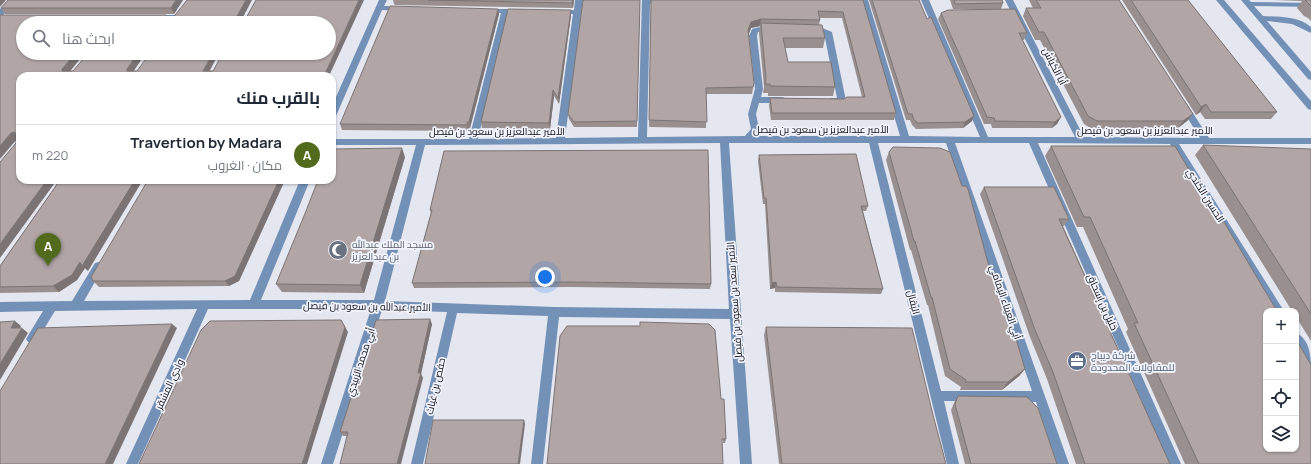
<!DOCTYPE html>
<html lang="ar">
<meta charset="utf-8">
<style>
body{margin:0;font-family:Manrope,Cairo,sans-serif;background:#f2f2f3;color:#1f2937;direction:rtl}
.controls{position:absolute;right:12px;bottom:12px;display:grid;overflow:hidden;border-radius:8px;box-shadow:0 1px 3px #0004}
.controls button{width:36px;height:36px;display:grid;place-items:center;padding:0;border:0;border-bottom:1px solid #e0e1e3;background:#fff;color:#1f2937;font:20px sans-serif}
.you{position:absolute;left:545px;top:277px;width:14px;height:14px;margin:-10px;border:3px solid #fff;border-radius:50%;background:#1a73e8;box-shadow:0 0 0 6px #1a73e833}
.badge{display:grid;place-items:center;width:26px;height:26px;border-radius:50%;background:#526a1b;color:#fff;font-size:13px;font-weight:700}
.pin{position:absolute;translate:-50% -33px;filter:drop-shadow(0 1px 2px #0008)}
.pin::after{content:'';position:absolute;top:21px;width:14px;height:12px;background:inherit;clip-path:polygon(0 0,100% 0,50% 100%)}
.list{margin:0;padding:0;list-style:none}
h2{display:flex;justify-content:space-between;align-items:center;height:52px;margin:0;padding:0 16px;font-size:17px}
h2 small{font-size:13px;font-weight:400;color:#747a83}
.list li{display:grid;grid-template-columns:26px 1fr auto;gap:12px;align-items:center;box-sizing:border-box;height:60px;padding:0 16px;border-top:1px solid #e0e1e3}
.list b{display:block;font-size:15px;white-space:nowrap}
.list p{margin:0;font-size:13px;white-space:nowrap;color:#747a83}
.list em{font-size:13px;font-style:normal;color:#747a83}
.icon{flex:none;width:22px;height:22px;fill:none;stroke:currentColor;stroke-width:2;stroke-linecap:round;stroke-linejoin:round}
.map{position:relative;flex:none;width:1311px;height:464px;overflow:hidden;direction:ltr}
.search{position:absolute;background:#fff;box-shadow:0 1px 3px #0004;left:16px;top:16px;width:320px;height:44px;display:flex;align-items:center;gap:10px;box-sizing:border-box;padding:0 14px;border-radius:22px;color:#747a83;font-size:15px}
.panel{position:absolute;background:#fff;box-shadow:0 1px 3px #0004;left:16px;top:72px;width:320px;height:112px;border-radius:12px;direction:rtl}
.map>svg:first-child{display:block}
</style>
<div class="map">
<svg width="1311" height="464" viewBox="0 0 1311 464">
<rect width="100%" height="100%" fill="#e4e6f0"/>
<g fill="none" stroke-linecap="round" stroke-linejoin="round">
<g fill="#7391b7" fill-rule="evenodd">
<polygon points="8,0 16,0 3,15 0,15 0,9"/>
<polygon points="379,0 387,0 384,6 403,7 407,9 403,11 382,10 336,116 332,119 332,106"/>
<path d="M 575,0 L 583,0 L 565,138 L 638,137 L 642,0 L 665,0 L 668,2 L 664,4 L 650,4 L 647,137 L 745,136 L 751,129 L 748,114 L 755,89 L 749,36 L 752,29 C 759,27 770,24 776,29 C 772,33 764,30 758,32 L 757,36 L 763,89 L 761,97 L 783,97 L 787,100 L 783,103 L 759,103 L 756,114 L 759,129 L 754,136 L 900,136 L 860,0 L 868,0 L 909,136 L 980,137 L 921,0 L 929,0 L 988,137 L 1075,137 L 1005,0 L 1013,0 L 1084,137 L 1200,138 L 1180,106 L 1184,103 L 1187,104 L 1209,138 L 1311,138 L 1311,144 L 1179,144 L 1284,311 L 1273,311 L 1170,144 L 1038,143 L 1181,464 L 1169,464 L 1029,143 L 955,143 L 1069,464 L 1057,464 L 1036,402 L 944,401 L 959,464 L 947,464 L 869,143 L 729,143 L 752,464 L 740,464 L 730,319 L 559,317 L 543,464 L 531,464 L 548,316 L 457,313 L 423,464 L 411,464 L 447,312 L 382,310 L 333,464 L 321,464 L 371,309 L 208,309 L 138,464 L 126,464 L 197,309 L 55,311 L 36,342 L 32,344 L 28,342 L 26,339 L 43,311 L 0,312 L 0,302 L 72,301 L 95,263 L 99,262 L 103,263 L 104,266 L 84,301 L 250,300 L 300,180 L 310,180 L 261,300 L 374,300 L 416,145 L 332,145 L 332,139 L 469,139 L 501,13 L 482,13 L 481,11 L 485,9 L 521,9 L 525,11 L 521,13 L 508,13 L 478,139 L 556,138 L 573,14 L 557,14 L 553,12 L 557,10 L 574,10 ZM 720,143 L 729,309 L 554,307 L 385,301 L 425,145 ZM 878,143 L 946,143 L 1032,391 L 941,391 Z"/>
<polygon points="1216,0 1224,0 1311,101 1311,110 1308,109"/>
<path d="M 1241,0 L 1249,0 L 1251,2 L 1311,3 L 1311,7 L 1254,6 L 1263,16 C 1279,17 1298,16 1311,27 L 1311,33 L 1292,24 L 1267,21 L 1311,72 L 1311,80 L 1308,79 Z"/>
<path d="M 152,15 L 177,15 L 181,17 C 175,21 157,21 151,17 Z"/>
<polygon points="807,28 822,28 832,32 846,101 845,103 831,104 827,101 831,98 837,98 824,33 807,32"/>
<path d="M 1296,333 C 1309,338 1311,356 1311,367 C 1298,362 1296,345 1296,333 Z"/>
</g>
</g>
<g fill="#988f8e">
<polygon points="8,0 183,0 174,14 5,14 1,8"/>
<polygon points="393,0 574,0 573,8 395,5 394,4"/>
<polygon points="640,0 637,127 574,127 569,119 568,114"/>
<polygon points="651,0 863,0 896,113 894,120 771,120 769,105 770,98 844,99 862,97 842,18 819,18 820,20 819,25 825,38 823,48 785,48 788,62 835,87 833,96 768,96 768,93 763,93 764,87 759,33 760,26 751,28 749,33 754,83 752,94 706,94 706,128 649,127"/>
<polygon points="869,0 919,0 927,19 972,121 963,128 916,129 912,125 910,120 906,120"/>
<polygon points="950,0 1002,0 1003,3 1001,9 953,9"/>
<polygon points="1029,0 1119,0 1193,114 1187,121 1178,128 1092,129 1084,124 1040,40 1035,40 1023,16 1026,8 1033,8"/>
<polygon points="1122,0 1188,0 1277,112 1271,119 1205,119 1200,112 1196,115"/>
<polygon points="1274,0 1311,0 1311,21 1308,18 1304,16 1297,8 1302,1"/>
<polygon points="498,9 499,14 470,128 469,128 468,131 342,130 340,124"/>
<polygon points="571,10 571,15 559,104 554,96 550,129 482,128 481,122"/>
<polygon points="941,13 1027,33 1024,40 1022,40 1061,117 1057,124 1052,128 992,128 991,124 984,124 938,19"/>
<polygon points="1203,145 1311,149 1311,341 1296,317 1296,311 1292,311 1195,155"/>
<polygon points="1051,146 1266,311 1311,464 1185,464 1126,332 1128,329 1083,227 1077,227 1045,156"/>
<polygon points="444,151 711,284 710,289 572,287 414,288 412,283 431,213 430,210"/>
<polygon points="889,152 990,270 1025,369 1019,376 1002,390 960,390 961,387 945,376 928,305 927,305 911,250 910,250 886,160"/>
<polygon points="759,155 868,206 866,211 863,211 883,289 881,294 775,292 775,288 770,289 765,204 763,204 758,161"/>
<polygon points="405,157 364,293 282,292 276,284"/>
<polygon points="60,180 88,271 85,268 77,280 59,292 0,293 0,266"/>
<polygon points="148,180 285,180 239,281 229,286 99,287 93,281"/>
<polygon points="984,187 1069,219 1064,226 1063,226 1170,464 1076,464 1047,379 1030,337 980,194"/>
<polygon points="432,324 421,374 423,378 347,436 343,436 340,432 360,373"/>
<polygon points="766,327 933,415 946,464 779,464 764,335"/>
<polygon points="958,396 1057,464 965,464 951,410 954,403"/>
<polygon points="721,399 726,439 725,443 723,443"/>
</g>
<g fill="#7c7474">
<polygon points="0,0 6,0 0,7"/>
<polygon points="176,0 183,0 174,14 171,8"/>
<polygon points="246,0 252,0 240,23 236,18"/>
<polygon points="359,0 364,0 329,76 324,76"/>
<polygon points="573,0 574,0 573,8 572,3"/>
<polygon points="498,9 499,14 470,128 469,122"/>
<polygon points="571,10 571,15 559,104 558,98"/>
<polygon points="761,19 760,26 751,28 748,36 748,30 751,22"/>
<polygon points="76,53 85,53 67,75 62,71 62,69"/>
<polygon points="138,53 146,53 131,75 127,71 127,69"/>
<polygon points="213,53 219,53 207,76 203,71"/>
<polygon points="553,90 554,96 550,129 549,123"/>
<polygon points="1206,104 1200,112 1196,115 1201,107"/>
<polygon points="1193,114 1187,121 1178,128 1183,121"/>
<polygon points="974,116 972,121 963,128 965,122"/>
<polygon points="1061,117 1057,124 1052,128 1055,122"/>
<polygon points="467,122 469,128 468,131 467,125"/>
<polygon points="14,132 20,138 17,139 0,159 0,146 11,133"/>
<polygon points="402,148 405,157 364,293 360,285"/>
<polygon points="47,180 57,180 0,258 0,244"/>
<polygon points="135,180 143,180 88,271 85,268 77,280 59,292 53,286"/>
<polygon points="279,180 285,180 239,281 229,286 225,281"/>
<polygon points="776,282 775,288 770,289 772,283"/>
<polygon points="430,319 432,324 421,374 423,378 401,464 397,464 418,373"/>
<polygon points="341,320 348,332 307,464 302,464"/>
<polygon points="15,321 21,326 17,333 11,328"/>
<polygon points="172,324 177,328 113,464 105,464"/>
<polygon points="22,328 28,333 0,380 0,364"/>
<polygon points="1025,369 1019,376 1002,390 1008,382"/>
<polygon points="524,420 525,424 520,464 518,464"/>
</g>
<g fill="#b1a6a5" stroke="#7c7474" fill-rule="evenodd">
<polygon points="8,0 176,0 171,8 1,8"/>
<path d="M 187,0 L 246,0 L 236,18 L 246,18 L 256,0 L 359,0 L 324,76 L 20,76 L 20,180 L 47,180 L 0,244 L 0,162 L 16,143 L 16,133 L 14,132 L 11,133 L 0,146 L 0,15 L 166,15 L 166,18 L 172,19 ZM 23,23 L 329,23 L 329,53 L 223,53 L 213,71 L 203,71 L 213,53 L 150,53 L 137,71 L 127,71 L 127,69 L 138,53 L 88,53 L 73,71 L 62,71 L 62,69 L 76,53 L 23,53 Z"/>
<polygon points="428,0 573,0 572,3"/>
<polygon points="583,0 640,0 637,121 574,122 568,114"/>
<polygon points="651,0 863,0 896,113 772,113 770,98 844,99 847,97 865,97 843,12 818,11 820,20 761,19 751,22 748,30 754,83 753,87 706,88 707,122 649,120"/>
<polygon points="872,0 919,0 927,19 931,17 974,116 965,122 918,123 914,120 912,114 908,114"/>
<polygon points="954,0 1002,0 1003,3 955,4"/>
<polygon points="1036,0 1119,0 1193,114 1183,121 1097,121 1088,116 1044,32 1039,32 1026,8 1041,8"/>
<polygon points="1131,0 1188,0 1277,112 1211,112 1206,104 1201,107"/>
<polygon points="1305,0 1311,0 1311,6"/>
<polygon points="390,6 498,9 469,122 467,122 467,125 340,124"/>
<polygon points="508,9 571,10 558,98 553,90 549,123 481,122"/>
<polygon points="1015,9 1027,33 1019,33 1061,117 1055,122 995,121 994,118 987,117 941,13 948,10"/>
<polygon points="761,23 822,25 825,38 783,38 788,62 831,62 835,87 770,86 770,84 765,84 766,79"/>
<polygon points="1203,145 1311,149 1311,314"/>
<polygon points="1051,146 1175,146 1220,222 1224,222 1277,311 1266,311 1266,449 1296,449 1296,339 1311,365 1311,464 1199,464 1134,323 1138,323 1090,217 1084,217"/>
<polygon points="893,147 940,148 950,152 962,186 966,186 968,189 990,270 1012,332 1014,332 1025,369 1008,382 965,382 966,380 950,369 932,297 931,297 915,241 914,241 889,152"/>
<polygon points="402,148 360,285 276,284 306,211 318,180 332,180 332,149"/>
<polygon points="708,150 711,284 572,282 412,283 432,210 430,210 444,151"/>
<polygon points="856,154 868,206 861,206 883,289 777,287 776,282 772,283 766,198 764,198 759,155"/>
<polygon points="60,180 135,180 82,266 80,262 72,275 53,286 0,287 0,266"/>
<polygon points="148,180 279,180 235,276 225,281 93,281 91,277"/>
<polygon points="984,187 1054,187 1069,219 1059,219 1170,464 1085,464 1053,372 1035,330"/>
<polygon points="430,319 418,373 421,373 397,464 340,464 348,432 340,432 359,373 360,373 376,320"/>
<polygon points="341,320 345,327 302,464 139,464 201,330 210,321"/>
<polygon points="15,321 11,328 22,328 0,364 0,322"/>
<polygon points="640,322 709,324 715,330 721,399 724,399 726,439 722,439 723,464 547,464 560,336 567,326 640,326"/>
<polygon points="172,324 105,464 0,464 0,391 38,328"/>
<polygon points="766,327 912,328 933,415 946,464 782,464"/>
<polygon points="958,396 1027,397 1038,408 1057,464 971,464 955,404"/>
<polygon points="433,420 524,420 518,464 425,464"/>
</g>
<defs>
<symbol id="mosque-disc" viewBox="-11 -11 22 22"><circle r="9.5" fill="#6b7280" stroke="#f1f4fd"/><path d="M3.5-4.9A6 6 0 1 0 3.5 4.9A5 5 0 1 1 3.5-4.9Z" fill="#fff"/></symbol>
<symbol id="office-disc" viewBox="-11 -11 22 22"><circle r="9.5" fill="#5c6f8a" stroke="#f1f4fd"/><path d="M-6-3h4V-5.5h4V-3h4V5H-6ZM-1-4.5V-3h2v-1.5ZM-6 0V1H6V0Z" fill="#fff"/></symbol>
</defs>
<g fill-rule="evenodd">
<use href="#mosque-disc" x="327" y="239" width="22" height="22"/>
<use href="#office-disc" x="1066" y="350" width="22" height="22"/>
</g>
<g text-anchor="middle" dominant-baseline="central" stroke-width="3.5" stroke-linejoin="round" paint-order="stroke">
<g font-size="10" fill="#101013" stroke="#f1f4fd">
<text transform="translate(1055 66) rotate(63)">أبا الكباش</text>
<text x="821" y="129">الأمير عبدالعزيز بن سعود بن فيصل</text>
<text x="1145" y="130">الأمير عبدالعزيز بن سعود بن فيصل</text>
<text x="497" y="131">الأمير عبدالعزيز بن سعود بن فيصل</text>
<text transform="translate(1206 195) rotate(58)">الحسين الكندي</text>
<text transform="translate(734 302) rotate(-94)">الأمير سعد بن سعود بن فيصل</text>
<text transform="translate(914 302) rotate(76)">البقال</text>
<text transform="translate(1006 302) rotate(71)">أبي العيناء اليمامي</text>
<text transform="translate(1103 302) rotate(66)">خليل بن إسحاق</text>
<text transform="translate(367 306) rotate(1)">الأمير عبدالله بن سعود بن فيصل</text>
<text transform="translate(360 362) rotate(-72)">أبي محمد الزبيدي</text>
<text transform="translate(169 384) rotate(-65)">وادي المشقر</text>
<text transform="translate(435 386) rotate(-77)">حفص بن غياث</text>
</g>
<g font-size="10" fill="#5b616d" stroke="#f1f4fd" text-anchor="start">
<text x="352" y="244">مسجد الملك عبدالله<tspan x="352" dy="12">بن عبدالعزيز</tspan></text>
</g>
<g font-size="10" fill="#4e5e75" stroke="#f1f4fd" text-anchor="start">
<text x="1091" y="355">شركة ديباج<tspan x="1091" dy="12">للمقاولات المحدودة</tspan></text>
</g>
</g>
</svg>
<div class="controls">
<button>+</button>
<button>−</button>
<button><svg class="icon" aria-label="locate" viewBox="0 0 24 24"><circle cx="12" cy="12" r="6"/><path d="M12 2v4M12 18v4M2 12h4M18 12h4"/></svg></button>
<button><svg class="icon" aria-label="layers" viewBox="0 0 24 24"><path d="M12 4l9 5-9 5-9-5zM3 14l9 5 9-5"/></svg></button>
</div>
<div class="you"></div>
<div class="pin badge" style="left:48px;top:266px">A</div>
<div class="search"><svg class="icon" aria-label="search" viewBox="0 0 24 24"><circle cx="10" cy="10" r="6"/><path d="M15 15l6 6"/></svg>ابحث هنا</div>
<section class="panel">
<h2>بالقرب منك<small></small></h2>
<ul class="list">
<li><span class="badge">A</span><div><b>Travertion by Madara</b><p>مكان · الغروب</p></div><em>220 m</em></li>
</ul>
</section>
</div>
